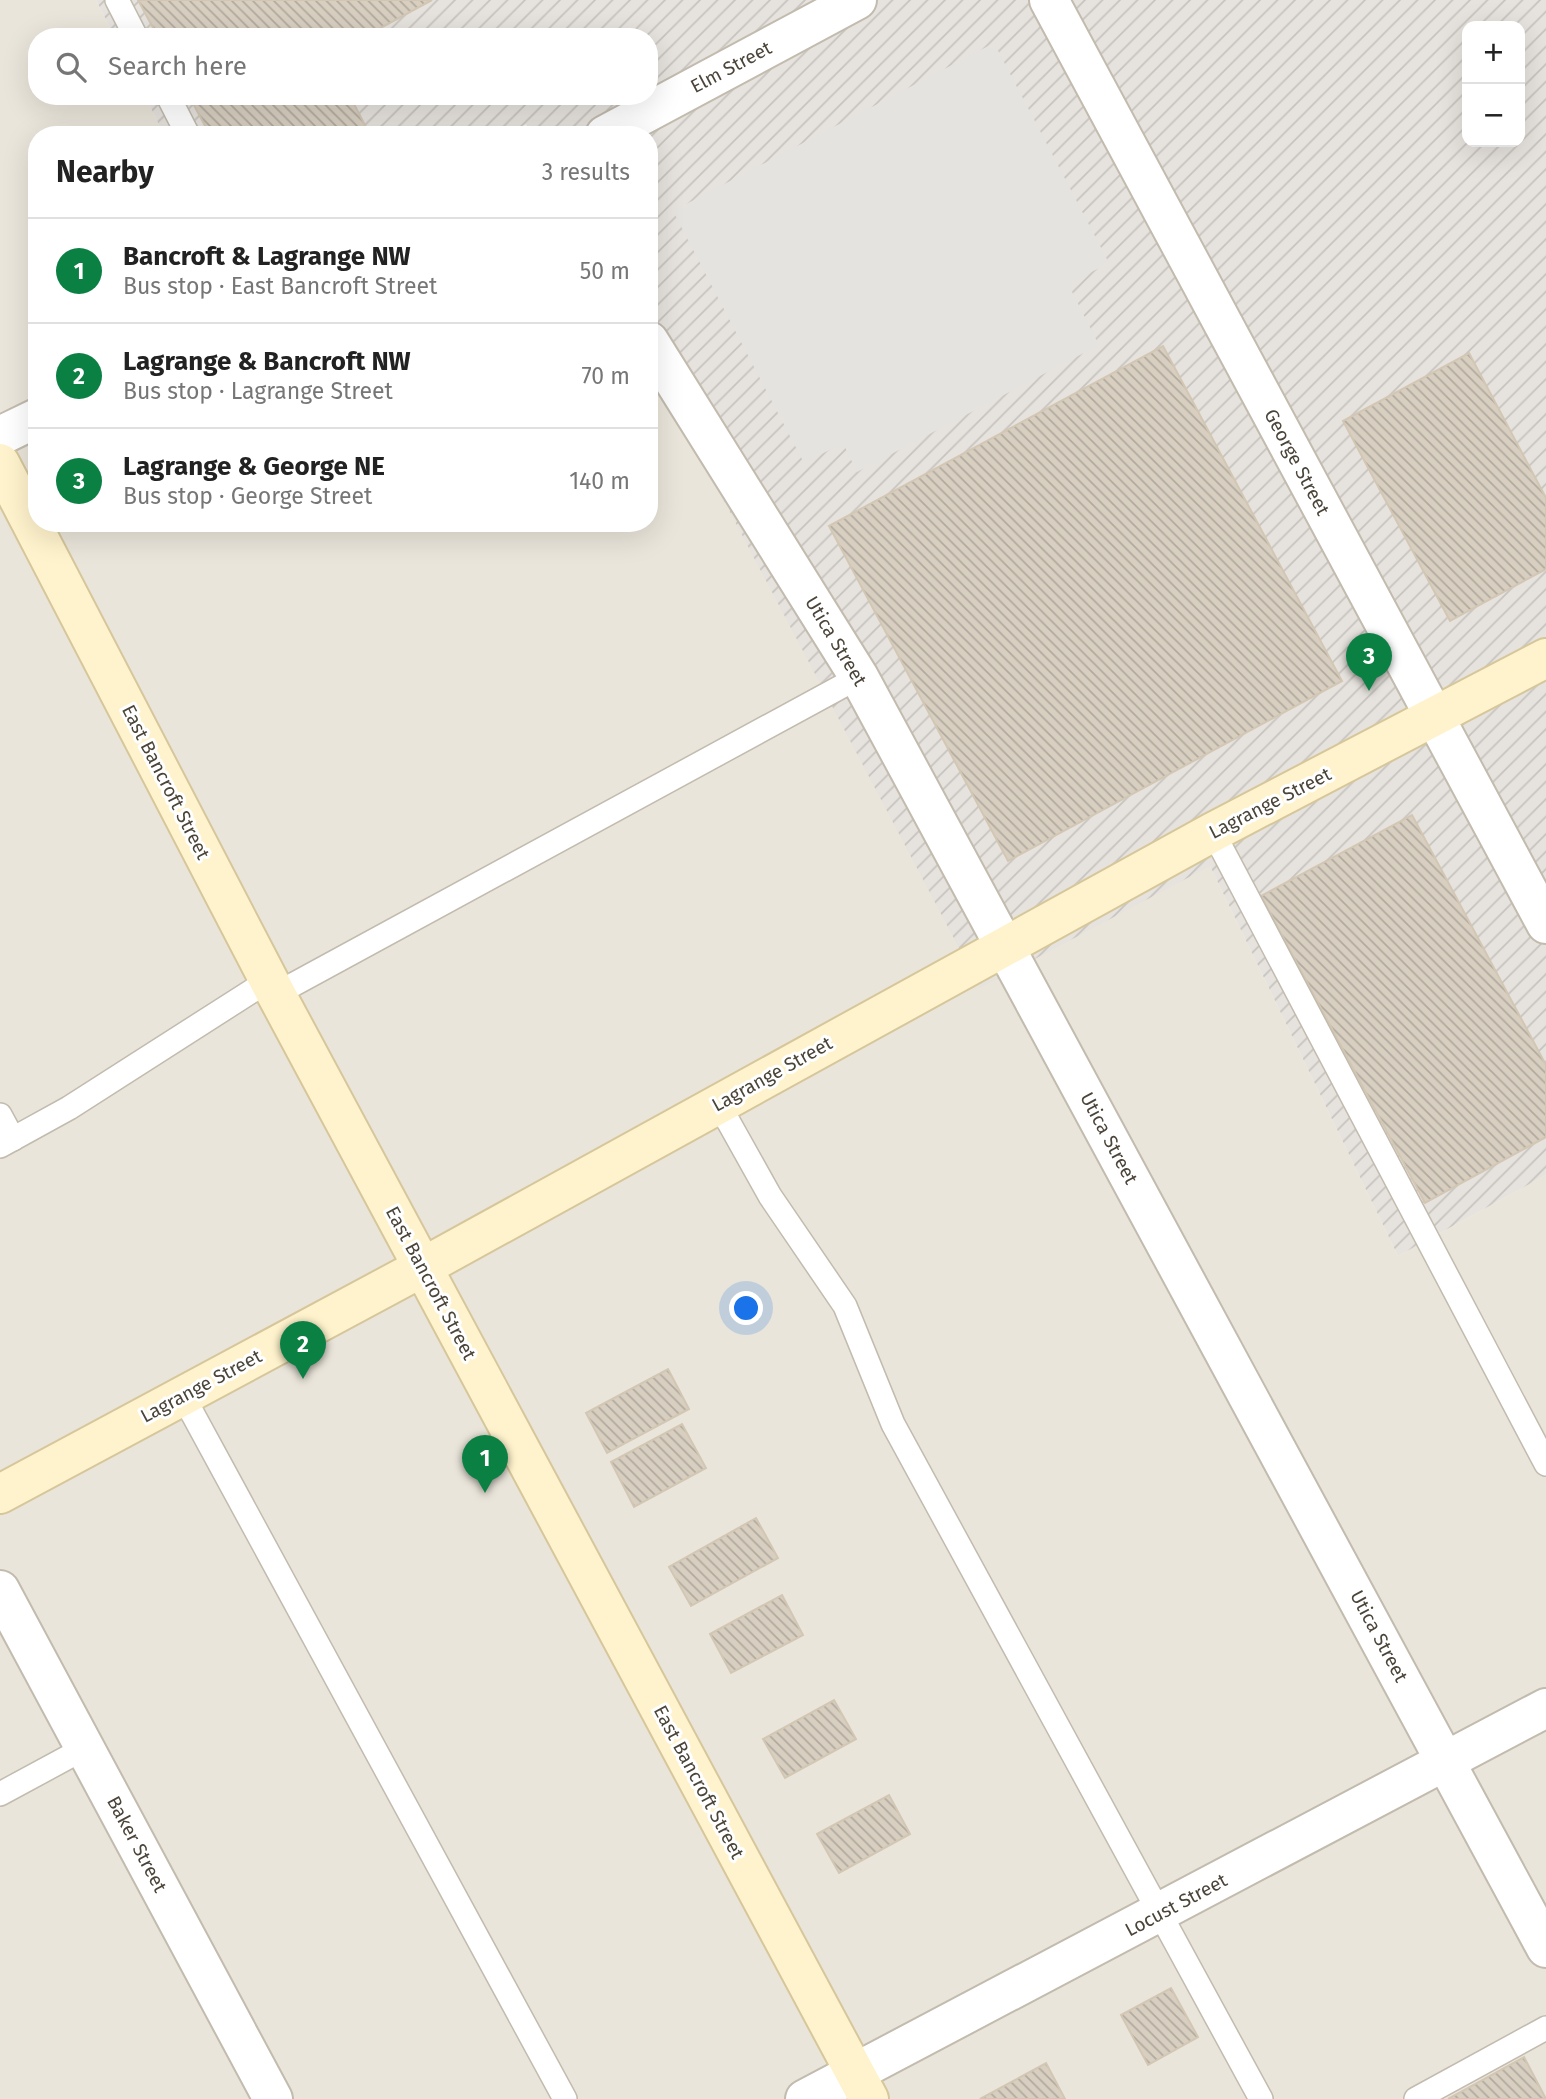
<!DOCTYPE html>
<meta charset="utf-8">
<style>
body{margin:0;font-family:"Fira Sans",sans-serif;background:#f2f2f2;color:#222}
.controls{position:absolute;right:21px;top:21px;display:grid;overflow:hidden;border-radius:14px;box-shadow:0 7px 28px #0002}
.controls button{width:63px;height:63px;display:grid;place-items:center;padding:0;border:0;border-bottom:2px solid #e0e0e0;background:#fff;color:#222;font:35px sans-serif}
.you{position:absolute;left:747px;top:1309px;width:24px;height:24px;margin:-18px;border:5px solid #fff;border-radius:50%;background:#1a73e8;box-shadow:0 0 0 10px #1a73e833}
.badge{display:grid;place-items:center;width:46px;height:46px;border-radius:50%;background:#0b8043;color:#fff;font-size:23px;font-weight:700}
.pin{position:absolute;translate:-50% -58px;filter:drop-shadow(0 2px 4px #0008)}
.pin::after{content:'';position:absolute;top:37px;width:24px;height:21px;background:inherit;clip-path:polygon(0 0,100% 0,50% 100%)}
.list{margin:0;padding:0;list-style:none}
h2{display:flex;justify-content:space-between;align-items:center;height:91px;margin:0;padding:0 28px;font-size:30px}
h2 small{font-size:23px;font-weight:400;color:#767676}
.list li{display:grid;grid-template-columns:46px 1fr auto;gap:21px;align-items:center;box-sizing:border-box;height:105px;padding:0 28px;border-top:2px solid #e0e0e0}
.list b{display:block;font-size:26px;white-space:nowrap}
.list p{margin:0;font-size:23px;white-space:nowrap;color:#767676}
.list em{font-size:23px;font-style:normal;color:#767676}
.icon{flex:none;width:38px;height:38px;fill:none;stroke:currentColor;stroke-width:2;stroke-linecap:round;stroke-linejoin:round}
.map{position:relative;flex:none;width:1546px;height:2099px;overflow:hidden}
.search{position:absolute;background:#fff;box-shadow:0 7px 28px #0002;left:28px;top:28px;width:630px;height:77px;display:flex;align-items:center;gap:18px;box-sizing:border-box;padding:0 24px;border-radius:28px;color:#767676;font-size:26px}
.panel{position:absolute;background:#fff;box-shadow:0 7px 28px #0002;left:28px;top:126px;width:630px;height:406px;border-radius:28px}
.map>svg:first-child{display:block}
</style>
<div class="map">
<svg width="1546" height="2099" viewBox="0 0 1546 2099">
<defs>
<pattern id="industrial-furrows" width="10" height="10" patternUnits="userSpaceOnUse" patternTransform="scale(1.75)"><rect width="10" height="10" fill="#e6e2dd"/><path d="M-1 1l2-2M0 10L10 0M9 11l2-2" fill="none" stroke="#c7c3be"/></pattern>
<pattern id="building-back-hatch" width="6" height="6" patternUnits="userSpaceOnUse" patternTransform="scale(1.75)"><rect width="6" height="6" fill="#d8cfc1"/><path d="M-1 5l2 2M0 0l6 6M5-1l2 2" fill="none" stroke="#b1aa9e"/></pattern>
</defs>
<rect width="100%" height="100%" fill="#f6f3ec"/>
<polygon fill="#eae5da" points="0,0 96,0 115,37 37,37 37,96 145,96 164,135 37,135 37,523 649,523 649,358 1210,866 1398,1256 1546,1175 1546,2099 0,2099"/>
<path fill="url(#industrial-furrows)" fill-rule="evenodd" d="M 96,0 L 1546,0 L 1546,1175 L 1398,1256 L 1210,866 L 980,988 L 649,358 L 649,135 L 532,135 L 526,124 L 507,135 L 164,135 L 145,96 L 649,96 L 649,37 L 115,37 ZM 1467,26 L 1520,26 L 1520,142 L 1467,142 Z"/>
<polygon fill="#e5e3e0" points="994,43 1109,263 1068,284 1099,345 857,472 843,443 804,463 673,211"/>
<g fill="url(#building-back-hatch)" stroke="#d3c7b4" stroke-width="2">
<polygon points="138,0 432,0 364,37 158,37"/>
<polygon points="189,96 350,96 370,135 210,135"/>
<polygon points="1163,346 1342,681 1008,861 829,526"/>
<polygon points="1469,353 1546,498 1546,569 1450,621 1343,421"/>
<polygon points="1412,815 1546,1065 1546,1137 1425,1203 1261,896"/>
<polygon points="668,1369 689,1409 607,1453 586,1413"/>
<polygon points="682,1424 706,1468 634,1507 611,1462"/>
<polygon points="756,1518 778,1558 691,1606 669,1567"/>
<polygon points="782,1595 803,1635 731,1673 710,1634"/>
<polygon points="834,1700 856,1739 785,1778 763,1739"/>
<polygon points="889,1795 910,1834 839,1873 817,1834"/>
<polygon points="1171,1988 1198,2037 1148,2065 1121,2015"/>
<polygon points="1524,2057 1546,2099 1448,2099"/>
<polygon points="1046,2063 1065,2099 980,2099"/>
</g>
<g fill="none" stroke-linecap="round" stroke-linejoin="round">
<defs>
<g id="lane">
<polyline points="117,0 136,37"/>
<polyline points="168,96 188,135"/>
<polyline points="1213,832 1546,1464"/>
<polyline points="276,994 859,677"/>
<polyline points="718,1103 770,1196 845,1306 893,1424 1261,2099"/>
<polyline points="0,1115 13,1139"/>
<polyline points="0,1146 69,1108 269,980"/>
<polyline points="183,1396 565,2099"/>
<polyline points="0,1794 85,1748"/>
<polyline points="1416,2099 1546,2028"/>
</g>
<g id="street">
<polyline points="1049,0 1546,924"/>
<polyline points="605,135 857,0"/>
<polyline points="649,341 859,677 1546,1948"/>
<polyline points="0,436 37,418"/>
<polyline points="0,1590 273,2099"/>
<polyline points="805,2099 1546,1708"/>
</g>
<g id="secondary">
<polyline points="0,463 276,994 869,2099"/>
<polyline points="0,1494 423,1267 1213,832 1546,658"/>
</g>
</defs>
<use href="#lane" stroke="#c2bbae" stroke-width="26"/>
<use href="#street" stroke="#c2bbae" stroke-width="42"/>
<use href="#secondary" stroke="#d6c79b" stroke-width="42"/>
<use href="#lane" stroke="#fff" stroke-width="23"/>
<use href="#street" stroke="#fff" stroke-width="38"/>
<use href="#secondary" stroke="#fff3cd" stroke-width="38"/>
</g>
<g text-anchor="middle" dominant-baseline="central" stroke-width="6" stroke-linejoin="round" paint-order="stroke">
<g font-size="19" fill="#4b4439" stroke="#fff">
<text transform="translate(731 67) rotate(-28)">Elm Street</text>
<text transform="translate(1297 462) rotate(62)">George Street</text>
<text transform="translate(836 641) rotate(59)">Utica Street</text>
<text transform="translate(166 782) rotate(63)">East Bancroft Street</text>
<text transform="translate(1270 803) rotate(-27)">Lagrange Street</text>
<text transform="translate(772 1074) rotate(-29)">Lagrange Street</text>
<text transform="translate(1109 1138) rotate(62)">Utica Street</text>
<text transform="translate(431 1283) rotate(62)">East Bancroft Street</text>
<text transform="translate(201 1386) rotate(-28)">Lagrange Street</text>
<text transform="translate(1379 1636) rotate(62)">Utica Street</text>
<text transform="translate(699 1782) rotate(62)">East Bancroft Street</text>
<text transform="translate(137 1844) rotate(62)">Baker Street</text>
<text transform="translate(1176 1905) rotate(-28)">Locust Street</text>
</g>
</g>
</svg>
<div class="controls">
<button>+</button>
<button>−</button>
</div>
<div class="you"></div>
<div class="pin badge" style="left:485px;top:1493px">1</div>
<div class="pin badge" style="left:303px;top:1379px">2</div>
<div class="pin badge" style="left:1369px;top:691px">3</div>
<div class="search"><svg class="icon" aria-label="search" viewBox="0 0 24 24"><circle cx="10" cy="10" r="6"/><path d="M15 15l6 6"/></svg>Search here</div>
<section class="panel">
<h2>Nearby<small>3 results</small></h2>
<ul class="list">
<li><span class="badge">1</span><div><b>Bancroft &amp; Lagrange NW</b><p>Bus stop · East Bancroft Street</p></div><em>50 m</em></li>
<li><span class="badge">2</span><div><b>Lagrange &amp; Bancroft NW</b><p>Bus stop · Lagrange Street</p></div><em>70 m</em></li>
<li><span class="badge">3</span><div><b>Lagrange &amp; George NE</b><p>Bus stop · George Street</p></div><em>140 m</em></li>
</ul>
</section>
</div>
